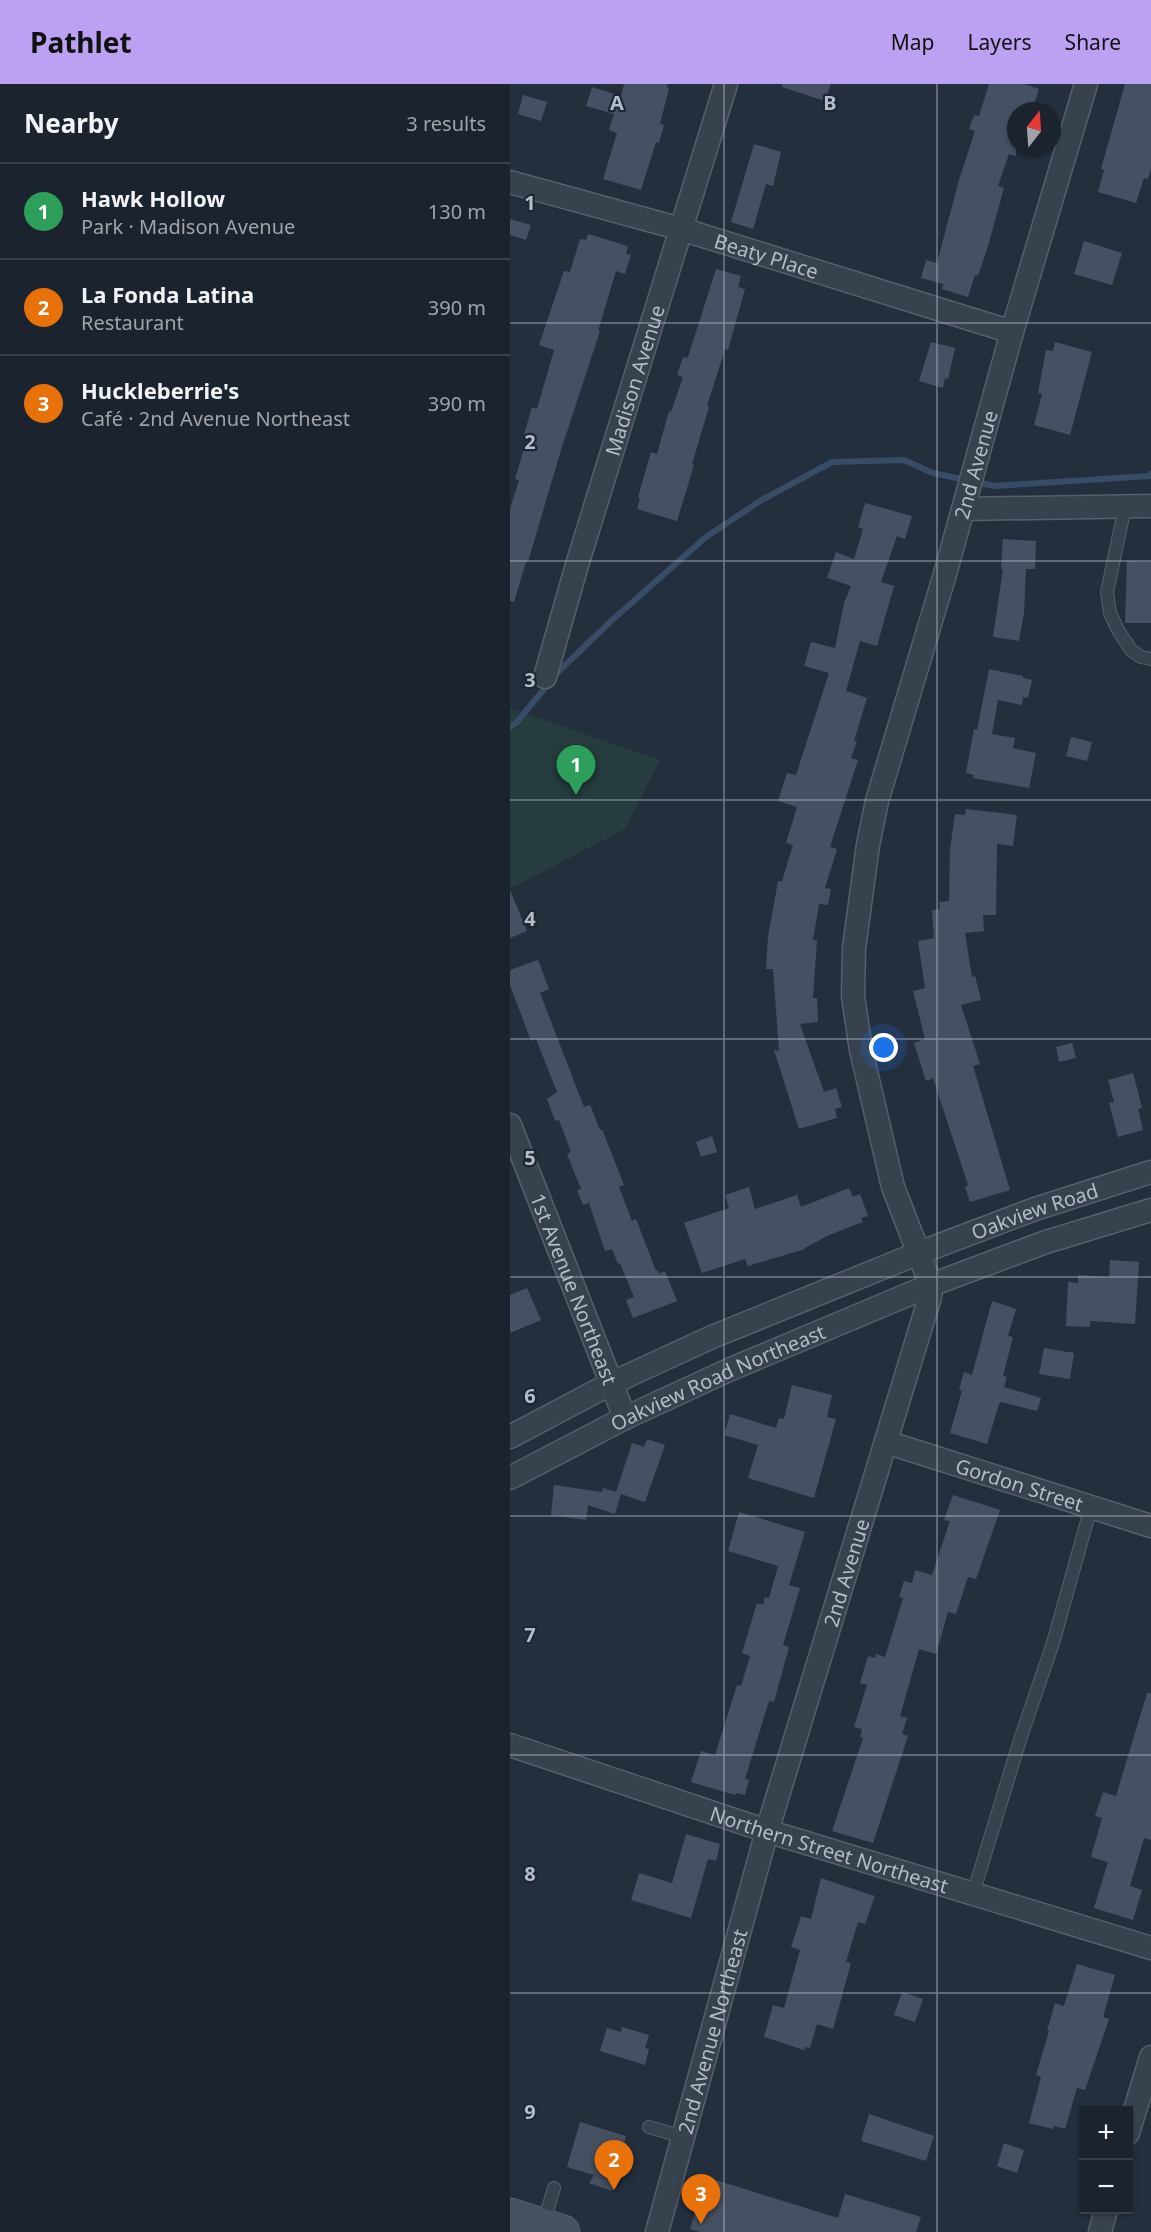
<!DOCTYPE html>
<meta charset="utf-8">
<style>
body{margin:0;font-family:"Noto Sans",sans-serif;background:#282f3a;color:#f1f3f6}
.controls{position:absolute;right:18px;bottom:18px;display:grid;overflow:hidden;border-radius:0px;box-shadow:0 2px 4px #0004}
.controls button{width:54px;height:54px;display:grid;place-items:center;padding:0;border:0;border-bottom:2px solid #39404a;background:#1b232e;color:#f1f3f6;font:30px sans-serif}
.compass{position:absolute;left:497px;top:18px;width:54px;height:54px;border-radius:50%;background:#1b232e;box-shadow:0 2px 4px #0004;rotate:17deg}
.you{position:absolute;left:374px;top:964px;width:21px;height:21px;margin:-15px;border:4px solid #fff;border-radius:50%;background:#1a73e8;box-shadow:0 0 0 9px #1a73e833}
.badge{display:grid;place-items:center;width:39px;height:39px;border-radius:50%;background:#bca0f2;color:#fff;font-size:20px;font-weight:700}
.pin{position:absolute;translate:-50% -50px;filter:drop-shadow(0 2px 3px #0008)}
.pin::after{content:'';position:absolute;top:32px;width:21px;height:18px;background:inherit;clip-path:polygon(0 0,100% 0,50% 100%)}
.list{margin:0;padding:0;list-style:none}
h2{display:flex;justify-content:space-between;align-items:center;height:78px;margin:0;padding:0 24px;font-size:26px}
h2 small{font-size:20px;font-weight:400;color:#a0a4aa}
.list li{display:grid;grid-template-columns:39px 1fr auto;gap:18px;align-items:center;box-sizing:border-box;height:96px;padding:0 24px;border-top:2px solid #39404a}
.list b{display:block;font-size:22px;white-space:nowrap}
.list p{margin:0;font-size:20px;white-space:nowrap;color:#a0a4aa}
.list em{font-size:20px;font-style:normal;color:#a0a4aa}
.map{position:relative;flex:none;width:641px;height:2148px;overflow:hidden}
header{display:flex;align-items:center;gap:36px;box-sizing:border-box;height:84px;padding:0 30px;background:#bca0f2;color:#111}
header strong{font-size:28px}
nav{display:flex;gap:33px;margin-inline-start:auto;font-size:21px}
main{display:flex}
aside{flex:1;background:#1b232e}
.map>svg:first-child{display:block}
</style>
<header>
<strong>Pathlet</strong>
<nav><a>Map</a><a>Layers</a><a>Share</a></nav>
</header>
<main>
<aside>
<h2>Nearby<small>3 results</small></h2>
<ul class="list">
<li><span class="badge" style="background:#2e9e5b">1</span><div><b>Hawk Hollow</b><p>Park · Madison Avenue</p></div><em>130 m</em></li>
<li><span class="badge" style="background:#e8710a">2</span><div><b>La Fonda Latina</b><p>Restaurant</p></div><em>390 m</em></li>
<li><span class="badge" style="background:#e8710a">3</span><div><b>Huckleberrie's</b><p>Café · 2nd Avenue Northeast</p></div><em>390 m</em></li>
</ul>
</aside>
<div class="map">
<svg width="641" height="2148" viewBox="0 0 641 2148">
<rect width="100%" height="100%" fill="#242f3e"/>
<polygon fill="#263c3f" points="0,624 150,676 115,745 0,805"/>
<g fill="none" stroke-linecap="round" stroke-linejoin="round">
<g stroke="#394c67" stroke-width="6">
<polyline points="466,398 484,402 640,392 641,390"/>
<polyline points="0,643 6,639 50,586 100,538 196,453 250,417 322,378 394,376 423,389 456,396"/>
</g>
</g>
<g fill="#455162">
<polygon points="114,0 157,0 157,3 159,4 150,40 154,41 149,59 146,58 131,106 93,95 107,49 99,46 104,30 76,22 82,3 111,12"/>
<polygon points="272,0 321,0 315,17 272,3"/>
<polygon points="479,0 514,0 529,5 522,27 506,27 506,72 499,70 488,102 494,104 478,162 468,192 465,191 458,213 432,205 433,200 411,194 416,176 427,179 449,96 465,47 459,45 464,31 469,32"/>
<polygon points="615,0 641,0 641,84 638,95 634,94 626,119 588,108 594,86 591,85"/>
<polygon points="13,11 37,18 31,37 8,30"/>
<polygon points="244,60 271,68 263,102 256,100 243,145 221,138"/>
<polygon points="0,135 21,141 16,156 0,151"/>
<polygon points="78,150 118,162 116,170 121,171 115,190 106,187 88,247 90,247 51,366 18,478 16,478 4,518 0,517 0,425 9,396 5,395 17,355 13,354 22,323 27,325 44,266 29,261 54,187 60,188 70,155 76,156"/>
<polygon points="574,157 612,169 602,201 564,190"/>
<polygon points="206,185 231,192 228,203 235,205 218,266 215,265 197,322 199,323 182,380 184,381 167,437 127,425 130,414 128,413 141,368 147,370 159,327 161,328 173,293 167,291 173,273 177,274 179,270"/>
<polygon points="421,258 445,264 438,295 435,294 433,304 409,297"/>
<polygon points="545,258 582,268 560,351 524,341 532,310 528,309 536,266 543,267"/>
<polygon points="355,419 402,432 395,455 387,452 371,498 384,502 367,562 350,557 336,607 357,614 344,657 347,657 341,674 348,676 320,763 327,765 315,804 321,805 318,821 309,820 303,856 307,856 303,914 307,914 308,938 290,940 314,1008 326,1004 332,1023 325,1025 327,1034 289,1045 264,966 269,967 263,885 256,885 258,853 268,797 272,797 283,761 276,759 287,723 268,717 277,689 286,691 319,589 294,582 301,558 325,564 334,519 341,502 317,494 326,468 344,475 353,445 348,443"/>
<polygon points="493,455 526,457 525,485 516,485 514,529 509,557 483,553 493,485 491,485"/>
<polygon points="617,477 641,478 641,539 615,539"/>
<polygon points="479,585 513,592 513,594 522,596 518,614 513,613 512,621 488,616 482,650 505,654 503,664 526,669 519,704 463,694 464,691 456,689 464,645 467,646"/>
<polygon points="561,653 582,658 577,677 556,672"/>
<polygon points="456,725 507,731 503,762 487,760 486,831 473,831 474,847 455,849 462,893 465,892 471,916 451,921 470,980 463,982 500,1106 460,1118 455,1103 458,1101 423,994 416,997 404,959 415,955 403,907 415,904 408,857 424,854 422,826 430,825 429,818 439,817 440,766 445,730 455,731"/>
<polygon points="0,806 17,847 0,854"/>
<polygon points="28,876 39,905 30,909 74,1023 80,1021 90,1046 92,1045 114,1101 109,1103 122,1137 126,1135 146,1187 148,1186 149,1190 155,1187 167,1217 123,1234 116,1216 124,1213 110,1179 108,1180 102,1165 95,1167 79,1119 73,1121 67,1106 71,1105 57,1070 61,1068 49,1036 45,1037 37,1015 47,1008 26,955 21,957 0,901 0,886"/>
<polygon points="562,959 566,974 549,978 546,963"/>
<polygon points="623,989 632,1024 628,1025 633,1046 608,1053 599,1019 604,1018 598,996"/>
<polygon points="202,1052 207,1068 191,1073 186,1058"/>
<polygon points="239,1103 245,1125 287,1111 291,1123 339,1104 343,1113 350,1110 358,1132 351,1134 353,1138 319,1151 295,1164 295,1165 238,1182 235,1175 192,1189 174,1139 219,1124 215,1111"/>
<polygon points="600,1176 629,1178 625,1240 580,1237 580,1243 556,1242 558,1198 568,1199 568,1191 599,1193"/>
<polygon points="17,1204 31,1236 0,1249 0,1211"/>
<polygon points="482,1217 506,1225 498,1252 503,1253 493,1292 497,1293 494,1303 531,1314 527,1327 491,1318 489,1320 477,1360 440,1349 452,1307 449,1306 454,1288 462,1291"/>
<polygon points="534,1264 564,1269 560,1295 529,1290"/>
<polygon points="282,1301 322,1311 317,1333 326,1335 304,1414 238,1394 248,1361 214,1351 220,1330 266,1344 269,1334 274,1335"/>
<polygon points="137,1355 155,1361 135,1418 111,1410 105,1430 78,1421 76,1436 41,1431 44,1401 92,1408 93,1404 106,1408 122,1359 134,1363"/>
<polygon points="443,1411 490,1426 466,1495 458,1493 446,1530 438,1528 426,1570 409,1565 390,1632 397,1634 392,1650 398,1652 363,1759 322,1747 353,1654 350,1653 352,1645 344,1643 357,1601 350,1599 358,1572 365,1574 366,1570 375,1573 393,1514 389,1513 394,1497 402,1499 405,1486 422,1491 440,1437 434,1436"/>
<polygon points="229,1428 295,1448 279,1501 290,1504 273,1561 279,1563 264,1618 259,1617 235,1695 239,1696 235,1711 226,1709 225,1711 181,1698 191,1667 205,1671 227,1601 231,1602 240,1572 232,1569 247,1519 253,1521 255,1513 259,1514 268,1482 218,1467"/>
<polygon points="637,1609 641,1609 641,1756 634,1754 620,1802 632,1806 623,1836 584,1824 598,1778 581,1773 592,1734 585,1732 593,1708 606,1712"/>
<polygon points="176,1750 210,1760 206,1777 198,1775 181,1834 121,1816 129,1789 162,1799"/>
<polygon points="311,1794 365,1812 355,1840 348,1838 336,1878 341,1879 323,1945 307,1940 300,1964 295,1963 294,1966 254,1953 263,1921 274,1924 290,1866 281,1863 291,1832 301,1835"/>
<polygon points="567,1880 605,1891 593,1933 599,1935 575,2006 567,2004 555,2045 544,2042 543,2045 519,2039 531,1993 526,1991 539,1947 537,1947 545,1919 554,1922"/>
<polygon points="392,1908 413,1915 405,1938 384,1931"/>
<polygon points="112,1943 139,1951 135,1964 139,1965 135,1981 90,1967 97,1944 111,1948"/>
<polygon points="359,2030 424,2052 416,2077 351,2057"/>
<polygon points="70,2038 116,2052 102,2107 79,2099 84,2091 57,2083"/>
<polygon points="494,2059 514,2066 507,2089 487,2082"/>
<polygon points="196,2093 328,2134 335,2110 411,2133 406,2148 190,2148 180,2145"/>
</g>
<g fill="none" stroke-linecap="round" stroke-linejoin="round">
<defs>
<g id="lane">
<polyline points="615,423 597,508 600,529 608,546 621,566 631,573 641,575"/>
<polyline points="463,1810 510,1656 543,1559 581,1423"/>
<polyline points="139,2043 173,2053"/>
<polyline points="33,2141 44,2104"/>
</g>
<g id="street">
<path id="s1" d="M 0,98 L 171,145 L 502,248"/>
<polyline points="453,425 641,422"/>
<path id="s2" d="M 35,593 L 67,481 L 216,0"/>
<path id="s3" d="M 0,1041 L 115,1334"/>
<path id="s4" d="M 0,1353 L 100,1300 L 202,1253 L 409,1169 L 525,1125 L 641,1088"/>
<path id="s5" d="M 376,1358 L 641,1442"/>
<path id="s6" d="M 0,1394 L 115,1334 L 221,1285 L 421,1201 L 536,1158 L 641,1126"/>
<path id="s7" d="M 0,1661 L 257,1747 L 641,1864"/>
<polyline points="618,2049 641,1973"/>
<path id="s8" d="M 147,2148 L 257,1747 L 420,1213 L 421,1201 L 383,1103 L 351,966 L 343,912 L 344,864 L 358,761 L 367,717 L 435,490 L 502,248 L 576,0"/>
<polyline points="590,2148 596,2126"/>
</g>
<polyline id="secondary" points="0,2131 53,2148"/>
</defs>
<use href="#lane" stroke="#565f6c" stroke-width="14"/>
<use href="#street" stroke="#565f6c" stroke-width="25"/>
<use href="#secondary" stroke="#565f6c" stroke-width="35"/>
<use href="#lane" stroke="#38414e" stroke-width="12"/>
<use href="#street" stroke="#38414e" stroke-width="22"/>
<use href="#secondary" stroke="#465061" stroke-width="33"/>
</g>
<path fill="none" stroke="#b4bcc9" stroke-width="1.5" stroke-opacity="0.55" d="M 214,0 L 214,2148M 427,0 L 427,2148M 0,239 L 641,239M 0,477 L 641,477M 0,716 L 641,716M 0,955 L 641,955M 0,1193 L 641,1193M 0,1432 L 641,1432M 0,1671 L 641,1671M 0,1909 L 641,1909"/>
<g text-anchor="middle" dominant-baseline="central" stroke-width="4.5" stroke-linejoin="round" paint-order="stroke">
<g font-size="20" fill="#b4bcc9" stroke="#1d2633">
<text stroke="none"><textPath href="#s1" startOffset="267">Beaty Place</textPath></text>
<text stroke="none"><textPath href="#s2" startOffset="310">Madison Avenue</textPath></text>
<text stroke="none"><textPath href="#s8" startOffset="1834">2nd Avenue</textPath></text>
<text stroke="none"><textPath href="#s4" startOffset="572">Oakview Road</textPath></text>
<text stroke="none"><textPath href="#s3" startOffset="176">1st Avenue Northeast</textPath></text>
<text stroke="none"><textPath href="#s6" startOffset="231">Oakview Road Northeast</textPath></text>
<text stroke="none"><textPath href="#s5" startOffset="140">Gordon Street</textPath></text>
<text stroke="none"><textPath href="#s8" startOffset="686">2nd Avenue</textPath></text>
<text stroke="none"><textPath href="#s7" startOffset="336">Northern Street Northeast</textPath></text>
<text stroke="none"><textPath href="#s8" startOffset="208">2nd Avenue Northeast</textPath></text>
</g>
</g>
<g font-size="20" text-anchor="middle" font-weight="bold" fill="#b4bcc9" stroke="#1d2633" stroke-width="4.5" stroke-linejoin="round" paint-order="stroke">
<text x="107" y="26">A</text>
<text x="320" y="26">B</text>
<text x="20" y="126">1</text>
<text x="20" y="365">2</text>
<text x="20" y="603">3</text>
<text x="20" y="842">4</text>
<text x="20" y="1081">5</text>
<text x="20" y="1319">6</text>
<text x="20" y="1558">7</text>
<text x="20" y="1797">8</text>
<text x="20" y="2035">9</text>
</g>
</svg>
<div class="controls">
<button>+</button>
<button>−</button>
</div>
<svg class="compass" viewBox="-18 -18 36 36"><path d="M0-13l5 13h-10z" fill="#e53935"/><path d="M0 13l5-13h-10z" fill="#a0a4aa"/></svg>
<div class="you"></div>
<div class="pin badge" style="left:66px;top:711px;background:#2e9e5b">1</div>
<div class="pin badge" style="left:104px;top:2106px;background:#e8710a">2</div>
<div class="pin badge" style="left:191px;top:2140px;background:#e8710a">3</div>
</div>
</main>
